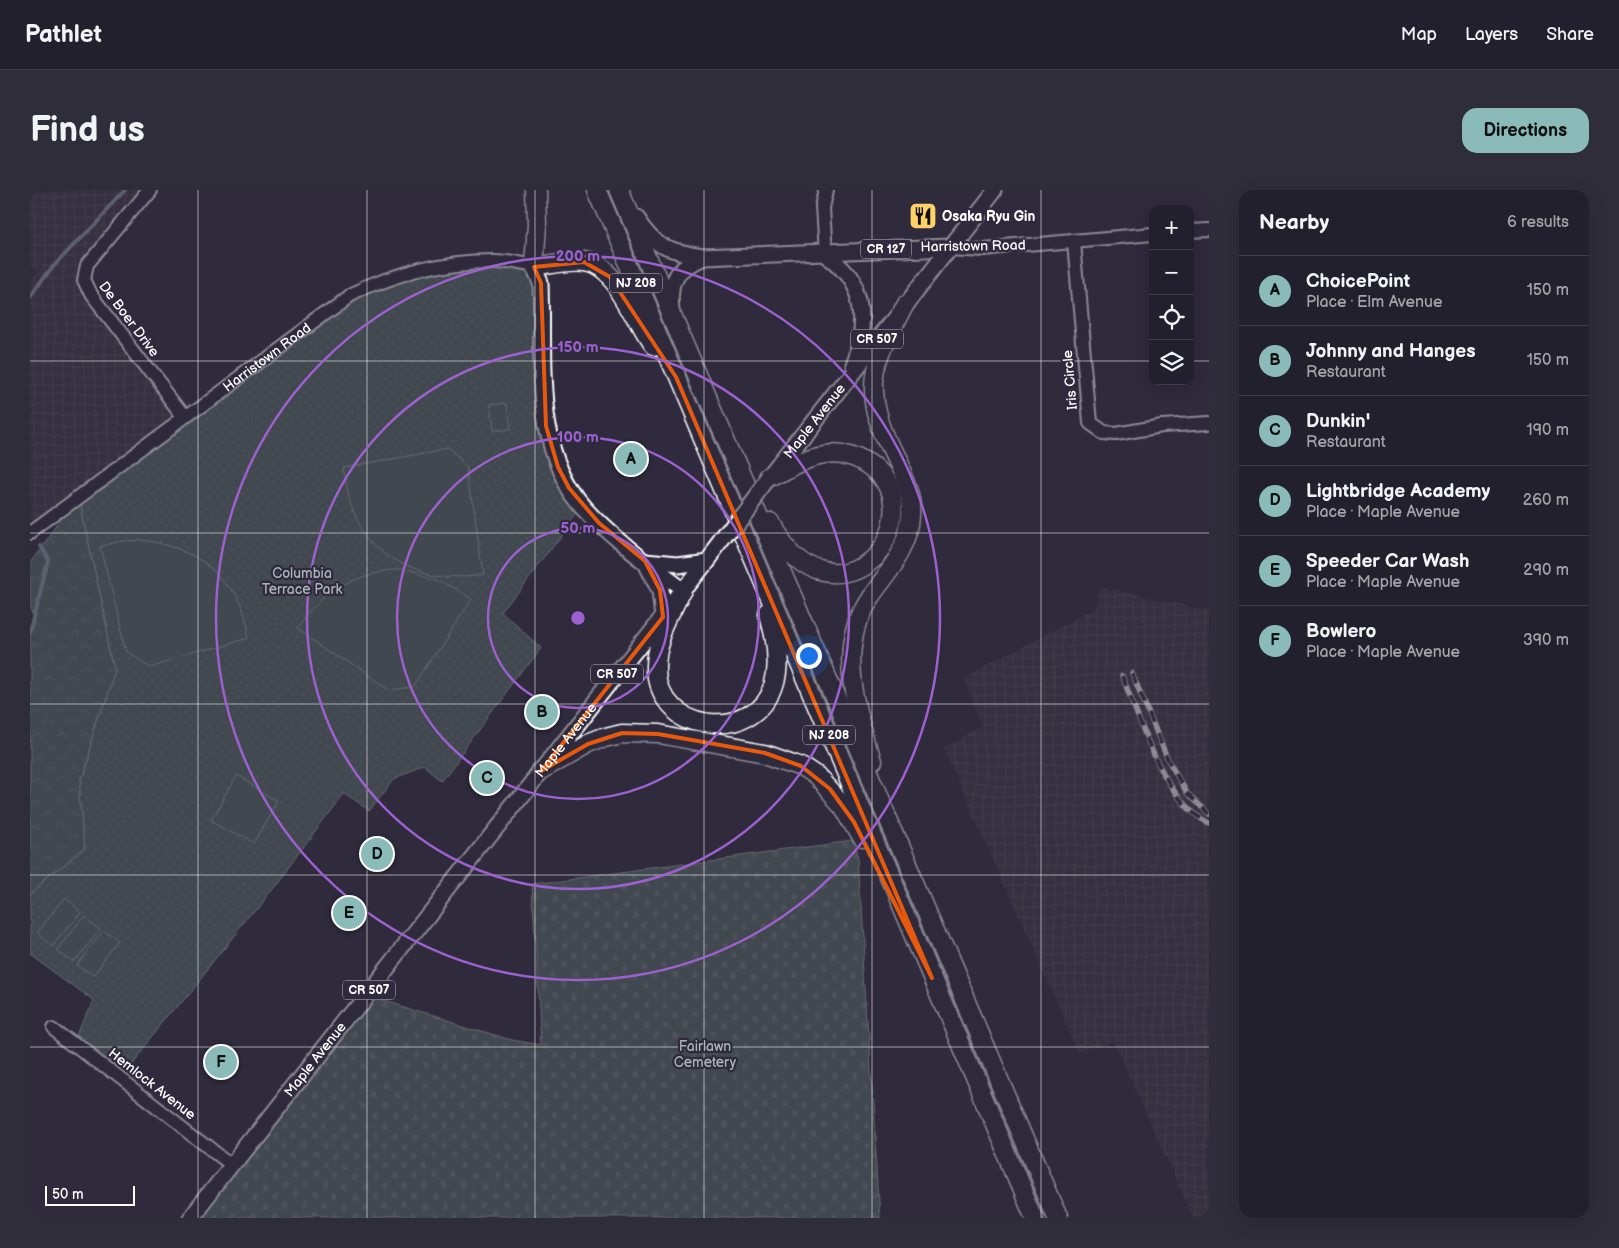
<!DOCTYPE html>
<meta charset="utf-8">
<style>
body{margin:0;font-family:"Balsamiq Sans",sans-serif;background:#2f2d3a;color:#f1f3f6}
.controls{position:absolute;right:15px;top:15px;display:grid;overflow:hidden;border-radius:10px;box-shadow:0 5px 20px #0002}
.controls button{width:45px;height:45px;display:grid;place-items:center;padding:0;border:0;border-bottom:1px solid #403e4a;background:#23202e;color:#f1f3f6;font:25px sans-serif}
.scale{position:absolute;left:15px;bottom:12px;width:90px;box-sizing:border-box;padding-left:5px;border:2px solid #fff;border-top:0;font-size:14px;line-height:18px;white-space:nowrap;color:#fff;-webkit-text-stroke:4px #2f2a3d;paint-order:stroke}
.you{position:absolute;left:778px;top:465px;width:18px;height:18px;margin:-12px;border:4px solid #fff;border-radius:50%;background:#1a73e8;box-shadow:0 0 0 8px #1a73e833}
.badge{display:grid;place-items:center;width:32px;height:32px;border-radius:50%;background:#8bbbb9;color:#111;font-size:16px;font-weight:700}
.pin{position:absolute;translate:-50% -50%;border:2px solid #fff;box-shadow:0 1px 5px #0006}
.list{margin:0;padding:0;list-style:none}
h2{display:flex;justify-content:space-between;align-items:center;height:65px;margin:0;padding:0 20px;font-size:21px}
h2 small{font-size:16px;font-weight:400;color:#a3a3aa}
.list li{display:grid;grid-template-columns:32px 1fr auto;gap:15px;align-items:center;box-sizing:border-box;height:70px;padding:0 20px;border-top:1px solid #403e4a}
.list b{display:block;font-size:19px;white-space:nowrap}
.list p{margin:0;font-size:16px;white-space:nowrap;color:#a3a3aa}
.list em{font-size:16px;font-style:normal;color:#a3a3aa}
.icon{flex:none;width:28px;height:28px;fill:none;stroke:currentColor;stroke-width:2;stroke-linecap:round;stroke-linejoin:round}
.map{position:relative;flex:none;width:1179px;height:1028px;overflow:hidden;border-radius:15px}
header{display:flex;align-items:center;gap:30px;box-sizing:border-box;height:70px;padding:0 25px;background:#23202e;border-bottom:1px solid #403e4a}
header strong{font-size:24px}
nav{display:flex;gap:28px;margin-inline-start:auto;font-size:18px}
.intro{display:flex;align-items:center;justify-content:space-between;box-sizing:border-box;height:120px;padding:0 30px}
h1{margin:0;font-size:35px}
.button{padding:12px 22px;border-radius:15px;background:#8bbbb9;color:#111;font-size:18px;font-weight:700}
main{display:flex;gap:30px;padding:0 30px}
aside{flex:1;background:#23202e;border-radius:15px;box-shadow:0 5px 20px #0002}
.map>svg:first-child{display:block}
</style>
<header>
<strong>Pathlet</strong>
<nav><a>Map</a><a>Layers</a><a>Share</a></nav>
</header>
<div class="intro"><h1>Find us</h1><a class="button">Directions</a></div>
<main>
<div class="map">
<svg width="1179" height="1028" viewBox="0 0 1179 1028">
<defs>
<pattern id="industrial-grid" width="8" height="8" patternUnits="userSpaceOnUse" patternTransform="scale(1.25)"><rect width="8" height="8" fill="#413945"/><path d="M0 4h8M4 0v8" fill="none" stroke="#544d58"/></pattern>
<pattern id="grass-dots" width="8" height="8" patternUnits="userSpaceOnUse" patternTransform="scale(1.25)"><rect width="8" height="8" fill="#5a6e68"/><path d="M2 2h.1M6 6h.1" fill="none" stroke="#73847f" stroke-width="1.8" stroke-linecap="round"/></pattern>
<pattern id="forest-crowns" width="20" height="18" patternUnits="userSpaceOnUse" patternTransform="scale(1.25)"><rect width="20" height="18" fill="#5a6e68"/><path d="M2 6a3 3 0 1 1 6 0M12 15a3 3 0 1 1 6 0" fill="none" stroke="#73847f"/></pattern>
<pattern id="cemetery-stones" width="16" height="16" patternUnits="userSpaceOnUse" patternTransform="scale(1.25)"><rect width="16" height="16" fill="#5a6e68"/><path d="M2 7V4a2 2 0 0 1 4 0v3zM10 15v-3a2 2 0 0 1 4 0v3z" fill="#73847f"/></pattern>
</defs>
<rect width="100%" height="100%" fill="#2f2a3d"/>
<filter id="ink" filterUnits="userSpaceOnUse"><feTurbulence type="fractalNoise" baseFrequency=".02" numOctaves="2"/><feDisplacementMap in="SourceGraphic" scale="10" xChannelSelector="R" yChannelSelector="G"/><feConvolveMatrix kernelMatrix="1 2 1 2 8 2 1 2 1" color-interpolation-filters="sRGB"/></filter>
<g filter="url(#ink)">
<g fill="url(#industrial-grid)">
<polygon points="0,0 120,0 54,90 155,227 5,339 0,333 0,92 8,82 0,75"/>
<polygon points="1070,396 1179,421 1179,1028 1163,1028 1083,851 1050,864 914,559 953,537 933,489 1064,418"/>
</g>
<polygon fill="url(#grass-dots)" stroke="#acb6b4" points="410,75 504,77 516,236 553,317 473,423 511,458 412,591 395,577 364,589 339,621 314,604 243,698 90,888 46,854 64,810 0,763 0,704 55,659 49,591 85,478 48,307 299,119"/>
<polygon fill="url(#forest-crowns)" stroke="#acb6b4" points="48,307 85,478 49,590 55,659 0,704 0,440 5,430 0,413 0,373"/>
<polygon fill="url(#cemetery-stones)" stroke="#acb6b4" points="822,651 828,668 850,1028 160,1028 335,805 482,850 511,855 502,694"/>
<g fill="#5a6e68" stroke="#acb6b4">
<polygon points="477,213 480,239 462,241 459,215"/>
<path d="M 417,259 L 438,277 L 453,385 C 377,396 321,356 314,278 Z"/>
<path d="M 110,350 C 171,356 207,386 219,448 L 119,477 L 96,462 L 70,356 L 93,351 Z"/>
<path d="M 369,380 L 408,389 L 441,409 L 385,497 L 358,500 L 268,438 C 292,403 325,380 369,380 Z"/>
<polygon points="206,586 249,611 224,654 181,630"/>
<polygon points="34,709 50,722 23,756 7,743"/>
<polygon points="54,725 71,738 44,772 28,759"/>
<polygon points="74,741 90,753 63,787 47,775"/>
</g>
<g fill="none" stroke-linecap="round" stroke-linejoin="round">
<g stroke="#94a2ad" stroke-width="4">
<polyline points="0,108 24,75 95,0"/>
<polyline points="0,442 18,372 9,357"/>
</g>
<defs>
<g id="minor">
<polyline points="120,0 57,76 54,90 61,105 155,227"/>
<polyline points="1160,41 1179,40"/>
<polyline points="1044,52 1060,233 1074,243 1086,244 1132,236 1179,233"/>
<polyline points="919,57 952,59 1123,44"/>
<polyline points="795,64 792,18 796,0"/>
<path id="s1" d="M 0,343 L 319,106 C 364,84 412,71 463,71 C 477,71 490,75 504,77"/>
<polyline points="24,837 202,975"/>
</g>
<g id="major">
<path d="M 606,27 C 625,56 638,62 672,67 L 919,57"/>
<path d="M 795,64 C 836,93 839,129 822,174"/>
<path d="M 504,77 L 511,93 C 514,168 501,258 554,318 C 583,350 619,375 653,401"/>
<path d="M 642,120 C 639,91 646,78 672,67"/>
<path id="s2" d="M 741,286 L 965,0"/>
<polyline points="615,371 648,374 677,370"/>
<polyline points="618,377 630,400 633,427"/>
<path id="s3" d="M 160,1028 L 684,361"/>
</g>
<g id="highway">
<path d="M 506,0 L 507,34 L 504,77 C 520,75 538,70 554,72 C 587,76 605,132 623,156"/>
<polyline points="567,0 1005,1028"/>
<polyline points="589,0 1028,1028"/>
<path d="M 739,288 C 771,269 802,251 838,274 C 912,322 808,455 740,333"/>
<path d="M 653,401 C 642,425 626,450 626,476 C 624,543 726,557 744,493 C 750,472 745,446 739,425"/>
<path d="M 842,571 C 826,521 806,455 839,407 C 857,381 880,359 882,325 C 884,305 873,286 865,268 C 831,200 841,177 875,113"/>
<polyline points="511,581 558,554 576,547 592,543 628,544 735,563 771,576 786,586 813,615 832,648"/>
</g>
</defs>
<use href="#minor" stroke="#fff" stroke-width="16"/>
<use href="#major" stroke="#fff" stroke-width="19"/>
<use href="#highway" stroke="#fff" stroke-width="21"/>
<use href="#minor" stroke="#2f2a3d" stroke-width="12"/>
<use href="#major" stroke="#2f2a3d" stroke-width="15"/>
<use href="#highway" stroke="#2f2a3d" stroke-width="18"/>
<defs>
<g id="rail">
<polyline points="1102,483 1138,570 1157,603 1179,624"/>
<path d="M 1092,486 C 1111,531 1133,611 1179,633"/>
</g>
</defs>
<use href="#rail" stroke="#fff" stroke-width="5.5"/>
<use href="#rail" stroke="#2f2a3d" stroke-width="4" stroke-dasharray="11" stroke-linecap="butt"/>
<defs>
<polyline id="major-bridge" points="684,361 739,288"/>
</defs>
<use href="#major-bridge" stroke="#fff" stroke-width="19" stroke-linecap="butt"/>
<use href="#major-bridge" stroke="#2f2a3d" stroke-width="15"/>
</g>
</g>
<path d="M0 0H1179V1028H0ZM 554,72 L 580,87 L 646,187 L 902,788 L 824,632 L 800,599 L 771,576 L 735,563 L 628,544 L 592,543 L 558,554 L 511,581 L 633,427 L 630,400 L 615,371 L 569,333 L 539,298 L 528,277 L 516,236 L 511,93 L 504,77 Z" fill="#2f2a3d" fill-opacity=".55" fill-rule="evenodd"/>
<path fill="none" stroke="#e8590c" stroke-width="4" stroke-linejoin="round" d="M 554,72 L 580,87 L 646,187 L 902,788 L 824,632 L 800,599 L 771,576 L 735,563 L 628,544 L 592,543 L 558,554 L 511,581 L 633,427 L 630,400 L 615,371 L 569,333 L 539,298 L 528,277 L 516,236 L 511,93 L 504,77 Z"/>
<path fill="none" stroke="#fff" stroke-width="1" stroke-opacity="0.55" d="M 168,0 L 168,1028M 337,0 L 337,1028M 505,0 L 505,1028M 674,0 L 674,1028M 842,0 L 842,1028M 1011,0 L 1011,1028M 0,171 L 1123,171M 1160,171 L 1179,171M 0,343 L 1179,343M 0,514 L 1179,514M 0,685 L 1179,685M 0,857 L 1179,857"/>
<g fill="none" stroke="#9c61cf" stroke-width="2.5">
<circle cx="548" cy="428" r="90"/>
<circle cx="548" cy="428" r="181"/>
<circle cx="548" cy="428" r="271"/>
<circle cx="548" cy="428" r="362"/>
</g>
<defs>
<symbol id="restaurant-square" viewBox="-11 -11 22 22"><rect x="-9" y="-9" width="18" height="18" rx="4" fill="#ffd166" stroke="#2f2a3d"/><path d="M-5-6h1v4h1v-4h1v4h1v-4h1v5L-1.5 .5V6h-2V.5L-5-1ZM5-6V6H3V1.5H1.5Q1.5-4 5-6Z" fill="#111"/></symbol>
</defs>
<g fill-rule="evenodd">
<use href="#restaurant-square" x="877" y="10" width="32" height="32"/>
</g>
<g text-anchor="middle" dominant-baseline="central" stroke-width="4.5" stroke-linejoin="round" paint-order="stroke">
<g fill="#2f2a3d" stroke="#c1bfc5" stroke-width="1">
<rect x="831" y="49.5" width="50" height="19" rx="4"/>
<rect x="580" y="83.5" width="52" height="19" rx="4"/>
<rect x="821" y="139.5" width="52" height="19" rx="4"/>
<rect x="561" y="474.5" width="52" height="19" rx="4"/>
<rect x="773" y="535.5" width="52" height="19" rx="4"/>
<rect x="313" y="790.5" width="52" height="19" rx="4"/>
</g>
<g font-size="12" font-weight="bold" fill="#fff">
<text x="856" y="59">CR 127</text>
<text x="606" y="93">NJ 208</text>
<text x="847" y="149">CR 507</text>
<text x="587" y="484">CR 507</text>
<text x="799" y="545">NJ 208</text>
<text x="339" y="800">CR 507</text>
</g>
<g font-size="14" font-weight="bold" fill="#fff" stroke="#2f2a3d" text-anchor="start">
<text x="912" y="26">Osaka Ryu Gin</text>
</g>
<g font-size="14" fill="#fff" stroke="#2f2a3d">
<text transform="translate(943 56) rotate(-1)">Harristown Road</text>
<text transform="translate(99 129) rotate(53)">De Boer Drive</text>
<text stroke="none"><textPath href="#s1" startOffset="295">Harristown Road</textPath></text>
<text transform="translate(1040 190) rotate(-95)">Iris Circle</text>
<text stroke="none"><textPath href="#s2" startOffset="70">Maple Avenue</textPath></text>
<text stroke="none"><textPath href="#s3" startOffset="608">Maple Avenue</textPath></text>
<text stroke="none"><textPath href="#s3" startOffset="202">Maple Avenue</textPath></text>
<text transform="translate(122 894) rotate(38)">Hemlock Avenue</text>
</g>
<g font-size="14" fill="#acb6b4" stroke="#2f2a3d">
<text x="272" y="383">Columbia<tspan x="272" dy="16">Terrace Park</tspan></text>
<text x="675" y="856">Fairlawn<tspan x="675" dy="16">Cemetery</tspan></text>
</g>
</g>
<circle cx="548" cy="428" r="8" fill="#9c61cf" stroke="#2f2a3d" stroke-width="2.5"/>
<g font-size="15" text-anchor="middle" font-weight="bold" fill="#9c61cf" stroke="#2f2a3d" stroke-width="4.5" stroke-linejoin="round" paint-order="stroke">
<text x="548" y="71">200 m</text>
<text x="548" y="162">150 m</text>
<text x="548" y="252">100 m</text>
<text x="548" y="343">50 m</text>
</g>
</svg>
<div class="controls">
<button>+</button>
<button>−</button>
<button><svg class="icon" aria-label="locate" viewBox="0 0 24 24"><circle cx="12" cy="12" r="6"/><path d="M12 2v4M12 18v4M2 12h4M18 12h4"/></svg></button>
<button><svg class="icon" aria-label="layers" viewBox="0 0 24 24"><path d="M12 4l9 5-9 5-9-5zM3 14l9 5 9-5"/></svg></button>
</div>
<div class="scale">50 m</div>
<div class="you"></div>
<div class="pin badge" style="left:601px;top:269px">A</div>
<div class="pin badge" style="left:512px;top:522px">B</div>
<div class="pin badge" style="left:457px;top:588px">C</div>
<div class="pin badge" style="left:347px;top:664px">D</div>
<div class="pin badge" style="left:319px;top:723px">E</div>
<div class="pin badge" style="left:191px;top:872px">F</div>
</div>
<aside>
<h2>Nearby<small>6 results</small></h2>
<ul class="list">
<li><span class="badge">A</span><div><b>ChoicePoint</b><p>Place · Elm Avenue</p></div><em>150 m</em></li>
<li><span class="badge">B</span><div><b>Johnny and Hanges</b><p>Restaurant</p></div><em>150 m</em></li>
<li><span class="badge">C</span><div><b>Dunkin'</b><p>Restaurant</p></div><em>190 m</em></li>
<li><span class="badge">D</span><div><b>Lightbridge Academy</b><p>Place · Maple Avenue</p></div><em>260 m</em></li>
<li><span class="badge">E</span><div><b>Speeder Car Wash</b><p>Place · Maple Avenue</p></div><em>290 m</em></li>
<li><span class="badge">F</span><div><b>Bowlero</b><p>Place · Maple Avenue</p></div><em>390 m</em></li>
</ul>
</aside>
</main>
